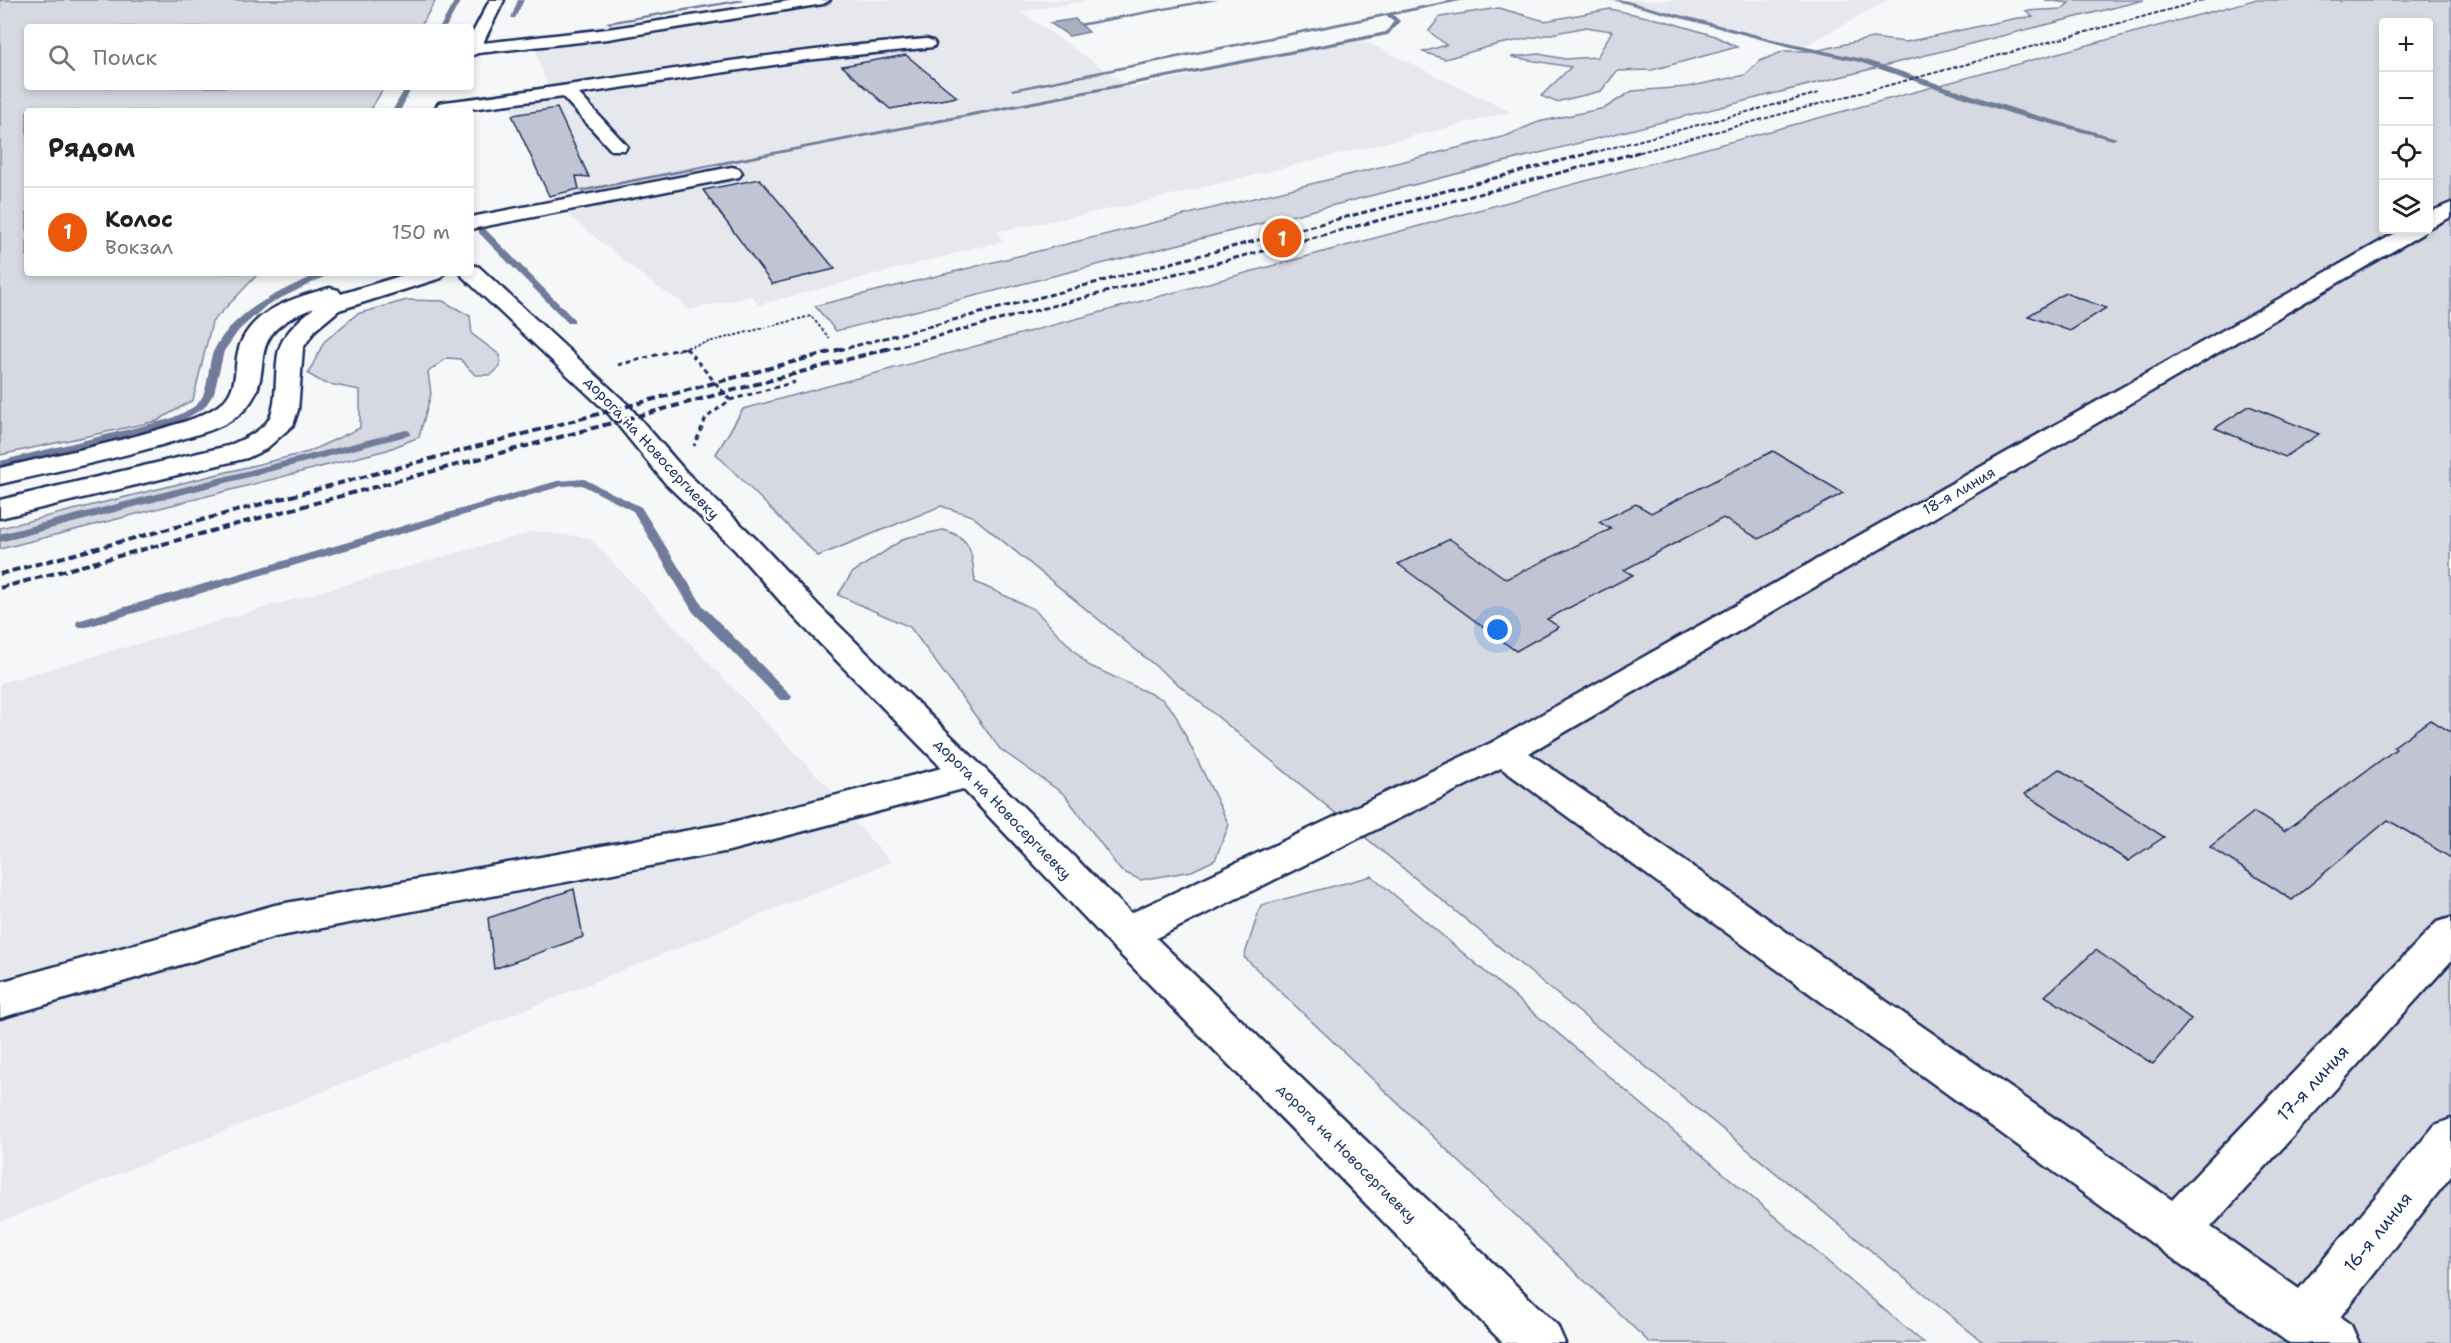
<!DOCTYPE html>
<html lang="ru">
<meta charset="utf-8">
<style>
body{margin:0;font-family:"Shantell Sans",sans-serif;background:#f2f2f2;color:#202124}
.controls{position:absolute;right:18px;top:18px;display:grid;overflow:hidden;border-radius:6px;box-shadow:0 3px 9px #0003}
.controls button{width:54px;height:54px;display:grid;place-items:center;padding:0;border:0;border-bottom:2px solid #e0e0e0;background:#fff;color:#202124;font:30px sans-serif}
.you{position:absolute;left:1498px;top:630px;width:21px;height:21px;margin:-15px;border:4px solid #fff;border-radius:50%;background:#1a73e8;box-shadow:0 0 0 9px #1a73e833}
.badge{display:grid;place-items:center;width:39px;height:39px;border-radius:50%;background:#ea580c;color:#fff;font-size:20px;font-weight:700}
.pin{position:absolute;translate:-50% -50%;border:3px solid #fff;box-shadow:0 2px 6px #0006}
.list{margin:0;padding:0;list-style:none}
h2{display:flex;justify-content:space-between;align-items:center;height:78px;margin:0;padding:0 24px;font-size:26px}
h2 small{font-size:20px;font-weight:400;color:#757577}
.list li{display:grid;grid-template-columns:39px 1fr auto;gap:18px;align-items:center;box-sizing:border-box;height:90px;padding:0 24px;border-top:2px solid #e0e0e0}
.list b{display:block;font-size:22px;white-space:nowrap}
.list p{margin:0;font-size:20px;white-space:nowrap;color:#757577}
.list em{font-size:20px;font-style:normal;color:#757577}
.icon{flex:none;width:33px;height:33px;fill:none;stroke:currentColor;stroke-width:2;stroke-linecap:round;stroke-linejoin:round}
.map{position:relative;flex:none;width:2451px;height:1343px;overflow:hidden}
.search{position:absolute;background:#fff;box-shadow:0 3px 9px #0003;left:24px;top:24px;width:450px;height:66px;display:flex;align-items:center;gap:15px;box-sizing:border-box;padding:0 21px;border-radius:6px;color:#757577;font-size:22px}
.panel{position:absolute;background:#fff;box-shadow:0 3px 9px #0003;left:24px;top:108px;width:450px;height:168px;border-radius:6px}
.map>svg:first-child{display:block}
</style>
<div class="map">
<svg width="2451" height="1343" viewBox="0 0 2451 1343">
<rect width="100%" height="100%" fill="#f6f7f9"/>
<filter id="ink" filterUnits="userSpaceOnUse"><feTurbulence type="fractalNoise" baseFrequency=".0167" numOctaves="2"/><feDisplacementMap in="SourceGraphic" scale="12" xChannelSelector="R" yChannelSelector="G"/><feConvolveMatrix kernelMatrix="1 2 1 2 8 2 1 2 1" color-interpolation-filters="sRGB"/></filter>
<g filter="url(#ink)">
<g fill="#e6e8ee">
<polygon points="775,0 1093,0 1020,12 1132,88 1358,38 1511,112 1136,204 996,232 1003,241 758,305 753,296 688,310 679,300 655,286 557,206 549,196 504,94 548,88 531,36"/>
<polygon points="1606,0 1889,0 1799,49"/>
<polygon points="535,531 589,538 829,788 859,827 891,862 0,1222 0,683"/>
</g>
<g fill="#d6d9e2" stroke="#7884a0" stroke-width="1.5" fill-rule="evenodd">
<polygon points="0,0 436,0 420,27 27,27 27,87 384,87 370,111 27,111 27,273 259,273 212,322 193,400 157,421 0,455"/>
<polygon points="2045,0 2144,0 836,331 815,306 1506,136 1538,122 1605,108 1632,91 1687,87 1745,75 1760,61 1784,51 1815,51 1872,38 1906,42 2017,18 2033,17 2026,11 2062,9 2069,3"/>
<path d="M 2254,0 L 2451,0 L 2451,1343 L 1984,1343 L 972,516 L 941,506 L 818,556 L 716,454 L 743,409 ZM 2384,22 L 2428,22 L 2428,230 L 2384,230 Z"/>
<polygon points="1499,8 1545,21 1610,9 1665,21 1715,36 1737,47 1652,70 1617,71 1601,91 1556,102 1541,96 1571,67 1511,57 1539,54 1565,59 1597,57 1612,31 1586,27 1495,45 1445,59 1423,52 1446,45 1429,31 1440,17"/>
<polygon points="407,300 443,301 470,316 472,334 500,355 500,367 491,375 475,375 460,359 447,358 428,372 431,394 419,437 387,450 0,549 0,528 308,452 360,428 360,390 324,383 308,374 324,342 357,314"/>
<path d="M 943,530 C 973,537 972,555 975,582 L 1034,609 L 1088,665 L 1162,699 L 1174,712 L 1229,825 L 1215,860 L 1192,871 L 1141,880 L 1121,871 L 1065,795 L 1000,749 L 910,627 L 838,595 L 852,573 L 905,538 Z"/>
<polygon points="1372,876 1924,1343 1650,1343 1244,957 1261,905"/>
</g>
<polygon fill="#a9b0c1" stroke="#707c99" stroke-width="1.5" points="1075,19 1089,32 1069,36 1050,23"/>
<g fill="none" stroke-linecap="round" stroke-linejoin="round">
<g fill="#707c99" fill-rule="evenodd">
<polygon points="455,0 461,0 446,27 440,27"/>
<polygon points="518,0 524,0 515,18 511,18"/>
<polygon points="737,0 751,0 609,24 606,22"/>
<polygon points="1205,0 1218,0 1081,26 1078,24"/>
<polygon points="1452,0 1465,0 1393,15 1400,21 1388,35 582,192 578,190 1386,32 1394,21 1387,16 1014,91 1011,89"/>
<polygon points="1613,0 1623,0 1792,44 1863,59 2018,110 2117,138 2113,140 2012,114 1859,62 1790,47"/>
<polygon points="406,87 412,87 400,111 392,111"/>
<polygon points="479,229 485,229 574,319 574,323 568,323 479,233"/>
<path d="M 320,273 L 332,273 L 267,305 L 239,330 L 224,351 L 214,393 L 204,408 L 178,423 L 0,467 L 0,461 L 170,419 C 178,415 188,411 195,406 C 211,393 206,367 214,350 C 235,309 281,291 320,273 Z"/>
<polygon points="406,430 410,431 410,435 0,542 0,534"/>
<polygon points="584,479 641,507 703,606 790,694 792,697 790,700 780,700 693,612 633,511 582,485 562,486 87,627 77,627 76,624 77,621 557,481"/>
</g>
</g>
<g fill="#c0c4d3" stroke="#1b2f5e" stroke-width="1.5">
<polygon points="906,55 957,97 890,109 842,66"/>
<polygon points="557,108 589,177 576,176 579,189 549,196 512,115"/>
<polygon points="760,179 835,269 772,284 703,190"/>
<polygon points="2065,293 2106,308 2070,331 2028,316"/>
<polygon points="2249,406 2319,434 2285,457 2215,428"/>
<polygon points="1773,451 1843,493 1759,539 1723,518 1624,570 1633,575 1547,619 1559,627 1516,651 1398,564 1450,539 1506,579 1611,529 1599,522 1636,504 1651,513"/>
<polygon points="2430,720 2451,732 2451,858 2388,820 2292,900 2210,847 2254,812 2284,831 2396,749 2393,747"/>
<polygon points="2059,769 2164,837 2128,861 2025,794"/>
<polygon points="574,889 583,937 494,969 488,918"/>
<polygon points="2096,950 2191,1019 2153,1064 2045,996"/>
</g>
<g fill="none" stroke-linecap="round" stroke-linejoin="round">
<defs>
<g id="minor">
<polygon points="490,0 504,0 483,43 608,29 795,0 830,0 823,4 608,39 478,53 471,56 471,36"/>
<path d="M 927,39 L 933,41 L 935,44 L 933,47 L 806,60 L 579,94 L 627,146 L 625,150 L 611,150 L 563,97 L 455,111 L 440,111 L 436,107 L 439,103 L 445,102 C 606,82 765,51 927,39 Z"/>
<polygon points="732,167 739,169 742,173 739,177 471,229 471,217"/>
<polygon points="2451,203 2451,217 2428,228 2428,213"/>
<polygon points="2401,230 2425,230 2422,234 1529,753 2172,1200 2437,922 2451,918 2451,961 2211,1227 2299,1289 2435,1125 2451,1119 2451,1176 2340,1317 2351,1325 2359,1343 2290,1343 2286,1341 1501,768 1156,938 1557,1325 1565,1343 1503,1343 1112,946 963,789 729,851 275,937 0,1018 0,982 275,905 729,823 942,768 796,619 735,550 666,484 609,414 463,277 461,273 471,273 471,265 479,267 627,404 686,472 755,538 818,605 1131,913 1491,743"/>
<path d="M 410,273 L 444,273 L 441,278 L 339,310 L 315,330 L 303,348 L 298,410 L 293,425 L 266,449 L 247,458 L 0,518 L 0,500 L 228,446 C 241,440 257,434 267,422 C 279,408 274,368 279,350 C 283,334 301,318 314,308 C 233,337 284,372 241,413 C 224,428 199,434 178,440 C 120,458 60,470 0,484 L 0,468 C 55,455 110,444 164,428 C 183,422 206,416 222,403 C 236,390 235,374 237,357 C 244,312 292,298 330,288 L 338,290 L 341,294 Z"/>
</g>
</defs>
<use href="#minor" stroke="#1b2f5e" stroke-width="5"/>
<g stroke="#1b2f5e" stroke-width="2" stroke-dasharray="3 2" stroke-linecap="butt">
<polyline points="685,347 688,350"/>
<polyline points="677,350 811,316 829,338"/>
</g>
<g stroke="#1b2f5e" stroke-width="3" stroke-dasharray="5 4" stroke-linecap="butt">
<polyline points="686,348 730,400 706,418 694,446"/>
<polyline points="618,365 683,348"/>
<polyline points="730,400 795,382"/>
</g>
<use href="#minor" fill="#fff" fill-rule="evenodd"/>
<g stroke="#1b2f5e" stroke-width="2" stroke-dasharray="4.5 2" stroke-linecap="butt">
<polyline points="1588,154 1819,93"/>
<polyline points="1633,154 2205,0"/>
</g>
<g stroke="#1b2f5e" stroke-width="3" stroke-dasharray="6 3" stroke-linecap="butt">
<polyline points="839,350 1594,152"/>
<polyline points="885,350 1639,152"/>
</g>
<g stroke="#1b2f5e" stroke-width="4" stroke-dasharray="8 4" stroke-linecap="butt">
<polyline points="0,574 845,348"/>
<polyline points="0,588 890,348"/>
</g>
</g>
</g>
<g text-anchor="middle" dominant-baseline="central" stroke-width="4.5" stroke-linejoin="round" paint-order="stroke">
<g font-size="15" fill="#1b2f5e" stroke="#fff">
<text transform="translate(652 448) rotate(47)">дорога на Новосергиевку</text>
<text transform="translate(1959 491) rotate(-30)">18-я линия</text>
<text transform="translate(1003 809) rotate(46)">дорога на Новосергиевку</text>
<text transform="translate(1347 1153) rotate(45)">дорога на Новосергиевку</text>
</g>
<g font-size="18" fill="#1b2f5e" stroke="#fff">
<text transform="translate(2313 1083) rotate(-47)">17-я линия</text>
<text transform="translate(2378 1232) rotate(-51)">16-я линия</text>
</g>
</g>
</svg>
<div class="controls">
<button>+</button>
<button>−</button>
<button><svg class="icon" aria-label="locate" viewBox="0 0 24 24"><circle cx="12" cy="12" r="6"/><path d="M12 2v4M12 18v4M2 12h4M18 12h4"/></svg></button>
<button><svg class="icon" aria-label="layers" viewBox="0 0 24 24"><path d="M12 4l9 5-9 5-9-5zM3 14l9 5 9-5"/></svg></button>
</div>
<div class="you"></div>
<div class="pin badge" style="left:1282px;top:238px">1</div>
<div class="search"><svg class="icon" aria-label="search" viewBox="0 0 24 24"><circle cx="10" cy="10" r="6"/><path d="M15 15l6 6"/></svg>Поиск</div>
<section class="panel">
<h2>Рядом<small></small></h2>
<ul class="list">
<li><span class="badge">1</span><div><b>Колос</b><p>Вокзал</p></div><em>150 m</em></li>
</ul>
</section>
</div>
